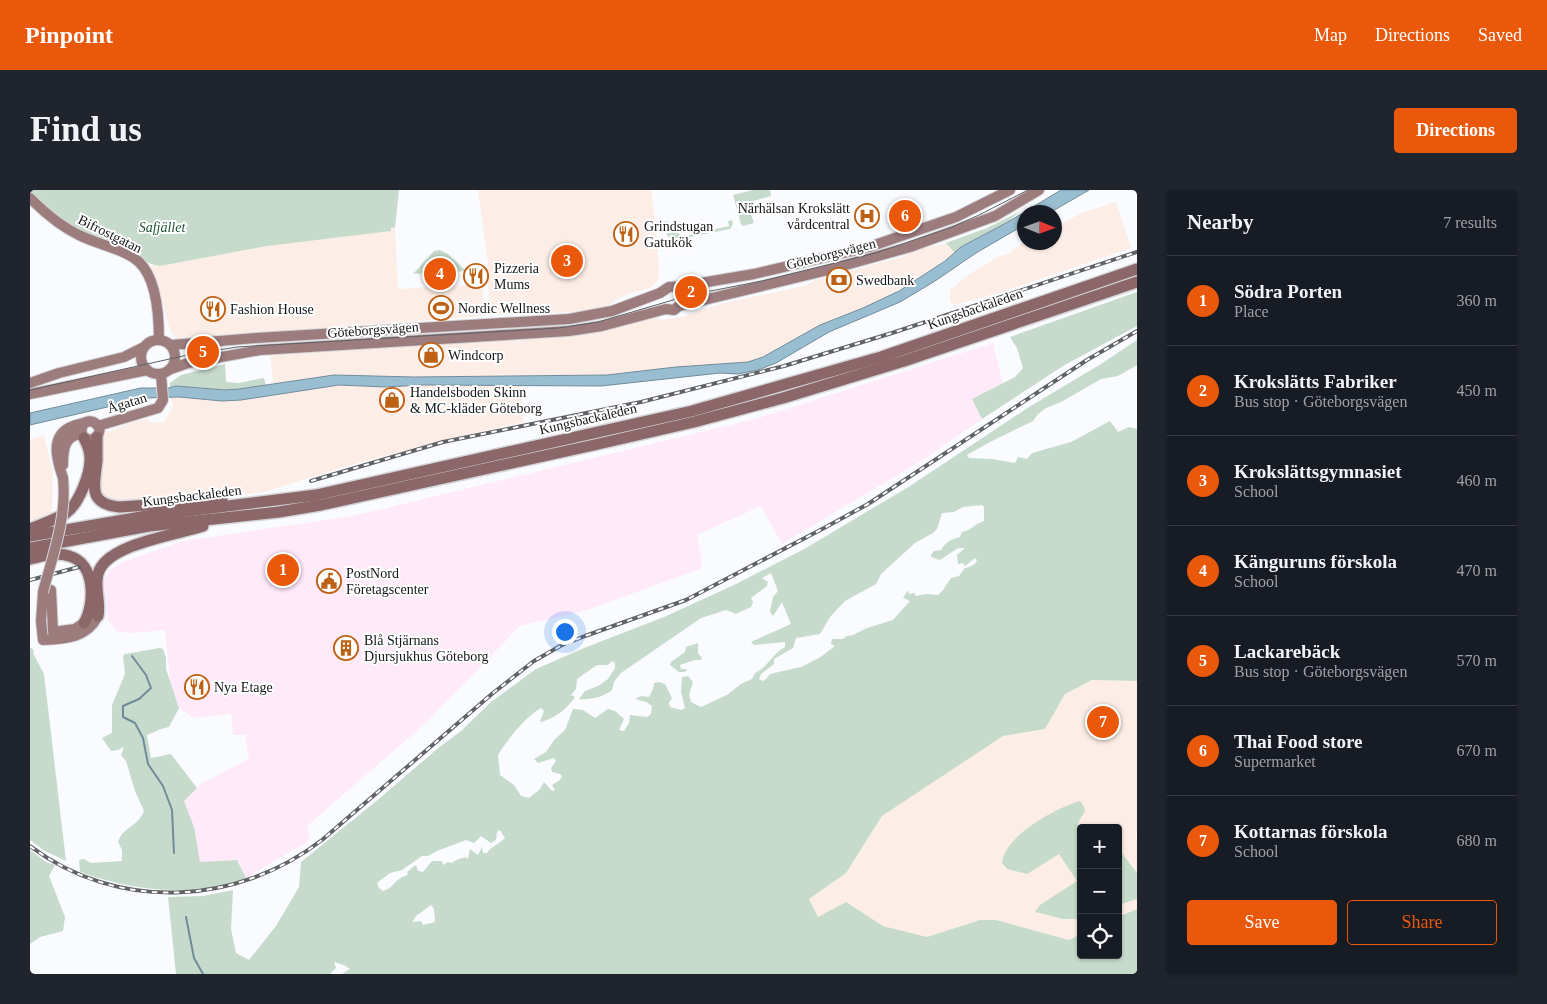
<!DOCTYPE html>
<meta charset="utf-8">
<style>
body{margin:0;font-family:"Times New Roman",serif;background:#20242c;color:#f1f3f6}
.controls{position:absolute;right:15px;bottom:15px;display:grid;overflow:hidden;border-radius:5px;box-shadow:0 1px 4px #0004}
.controls button{width:45px;height:45px;display:grid;place-items:center;padding:0;border:0;border-bottom:1px solid #363941;background:#171b24;color:#f1f3f6;font:25px sans-serif}
.compass{position:absolute;left:987px;top:15px;width:45px;height:45px;border-radius:50%;background:#171b24;box-shadow:0 1px 4px #0004;rotate:91deg}
.you{position:absolute;left:534px;top:441px;width:18px;height:18px;margin:-12px;border:4px solid #fff;border-radius:50%;background:#1a73e8;box-shadow:0 0 0 8px #1a73e833}
.badge{display:grid;place-items:center;width:32px;height:32px;border-radius:50%;background:#ea580c;color:#fff;font-size:16px;font-weight:700}
.pin{position:absolute;translate:-50% -50%;border:2px solid #fff;box-shadow:0 1px 5px #0006}
.list{margin:0;padding:0;list-style:none}
h2{display:flex;justify-content:space-between;align-items:center;height:65px;margin:0;padding:0 20px;font-size:21px}
h2 small{font-size:16px;font-weight:400;color:#9ea1a6}
.list li{display:grid;grid-template-columns:32px 1fr auto;gap:15px;align-items:center;box-sizing:border-box;height:90px;padding:0 20px;border-top:1px solid #363941}
.list b{display:block;font-size:19px;white-space:nowrap}
.list p{margin:0;font-size:16px;white-space:nowrap;color:#9ea1a6}
.list em{font-size:16px;font-style:normal;color:#9ea1a6}
.actions{display:flex;gap:10px;padding:15px 20px}
.actions a{flex:1;padding:11px 0;border:1px solid #ea580c;border-radius:5px;text-align:center;font-size:18px;color:#ea580c}
.actions .main{background:#ea580c;color:#fff}
.icon{flex:none;width:28px;height:28px;fill:none;stroke:currentColor;stroke-width:2;stroke-linecap:round;stroke-linejoin:round}
.map{position:relative;flex:none;width:1107px;height:784px;overflow:hidden;border-radius:5px}
header{display:flex;align-items:center;gap:30px;box-sizing:border-box;height:70px;padding:0 25px;background:#ea580c;color:#fff}
header strong{font-size:24px}
nav{display:flex;gap:28px;margin-inline-start:auto;font-size:18px}
.intro{display:flex;align-items:center;justify-content:space-between;box-sizing:border-box;height:120px;padding:0 30px}
h1{margin:0;font-size:35px}
.button{padding:12px 22px;border-radius:5px;background:#ea580c;color:#fff;font-size:18px;font-weight:700}
main{display:flex;gap:30px;padding:0 30px}
aside{flex:1;background:#171b24;border-radius:5px;box-shadow:0 1px 4px #0004}
.map>svg:first-child{display:block}
</style>
<header>
<strong>Pinpoint</strong>
<nav><a>Map</a><a>Directions</a><a>Saved</a></nav>
</header>
<div class="intro"><h1>Find us</h1><a class="button">Directions</a></div>
<main>
<div class="map">
<svg width="1107" height="784" viewBox="0 0 1107 784">
<rect width="100%" height="100%" fill="#f9fbfe"/>
<g fill="#fceee7">
<polygon points="448,0 621,0 626,38 629,83 628,90 620,98 598,104 583,112 577,117 561,121 459,125 458,73"/>
<polygon points="1086,12 1101,58 972,102 924,115 920,111 920,100 941,83 970,66 978,64 994,52 1024,52 1025,38 1051,23"/>
<polygon points="365,37 368,99 453,94 454,126 147,149 141,143 121,75 130,76 264,51 330,44"/>
<polygon points="916,53 925,63 883,92 844,113 790,135 733,167 718,172 646,177 577,185 384,187 304,185 243,194 240,163 509,148 555,144 626,125 631,130 652,127 690,114 774,96 786,90 876,66 879,62"/>
<polygon points="309,195 355,197 393,195 491,196 493,232 420,249 328,273 230,303 86,314 68,303 71,245 102,232 118,229 120,232 132,233 136,230 143,215 140,207 192,211 211,210"/>
<polygon points="14,246 23,283 22,325 0,331 0,249"/>
<polygon points="1062,490 1107,491 1107,645 1105,646 1107,651 1107,719 1088,727 1088,638 1051,638 1051,744 1039,750 966,730 950,730 897,747 853,736 816,712 788,728 779,708 816,683 852,626 973,545 1015,539 1035,504"/>
</g>
<polygon fill="#ffeaf9" points="963,153 973,194 942,209 952,229 896,268 752,354 731,316 667,345 671,367 672,377 670,379 557,420 490,436 396,533 278,635 279,651 216,688 207,670 170,673 164,637 154,611 171,594 219,569 215,545 203,545 201,524 163,528 149,518 140,492 135,440 103,443 86,441 78,430 74,399 74,392 80,380 93,372 153,351 323,326 725,229"/>
<g fill="#c6dbcc" fill-rule="evenodd">
<path d="M 0,0 L 369,0 L 365,37 L 361,38 L 361,41 L 237,56 L 130,76 C 119,75 111,68 101,64 C 65,47 25,33 0,0 Z"/>
<polygon points="723,0 740,0 741,6 723,11 725,20 720,21 724,33 713,36 711,34 703,5"/>
<polygon points="989,22 978,32 931,57 925,63 916,53 957,38"/>
<polygon points="702,30 703,34 700,39 645,50 638,47 633,32 638,31 639,37 648,42 651,47 699,36 698,31"/>
<polygon points="410,60 418,64 436,81 383,84 404,61"/>
<polygon points="1107,102 1107,136 1033,176 952,229 942,209 985,187 993,178 987,158 980,147"/>
<path d="M 1107,150 L 1107,175 L 1088,186 L 1071,189 L 1031,212 L 1016,218 L 1008,224 L 1003,231 L 960,252 L 937,265 L 939,268 L 962,269 L 985,273 L 988,267 L 997,269 L 1002,263 L 1041,252 L 1080,231 L 1088,242 L 1099,237 L 1107,239 L 1107,491 L 1062,490 L 1035,504 L 1015,539 L 973,546 L 852,626 L 816,683 L 779,709 L 788,727 L 816,712 L 853,736 L 897,747 L 950,730 L 966,730 L 1039,750 L 1051,744 L 1051,765 L 1088,765 L 1088,727 L 1107,719 L 1107,784 L 312,784 L 320,779 L 314,775 L 304,772 L 306,778 L 300,784 L 146,784 L 138,707 L 173,706 L 203,700 L 201,739 L 206,763 L 219,770 L 246,736 L 269,697 L 271,672 L 350,608 L 407,559 L 431,541 L 461,512 L 506,479 L 554,458 L 634,427 L 706,394 L 776,358 L 880,296 L 999,217 L 1071,174 ZM 952,315 L 954,317 L 954,331 C 944,334 941,341 932,342 L 930,347 C 922,349 915,352 911,360 L 904,361 L 901,365 L 901,367 L 910,370 L 928,358 L 935,358 L 927,365 L 928,374 L 933,373 L 935,376 L 945,368 L 947,370 C 945,375 941,377 935,378 L 929,386 L 921,388 L 913,400 L 908,405 L 896,404 L 886,406 L 884,403 L 879,404 L 878,400 L 873,408 L 880,411 L 863,430 L 837,438 L 823,445 L 817,446 L 813,449 L 802,449 L 801,454 L 805,456 L 789,468 L 771,477 L 740,484 L 737,488 L 733,491 L 729,489 L 731,484 L 744,474 L 744,469 L 763,458 L 766,448 L 790,444 L 800,427 L 815,411 L 846,394 L 851,384 L 885,353 L 903,343 L 907,339 L 912,323 L 924,322 L 933,317 ZM 741,383 L 748,401 L 743,407 L 740,422 L 743,426 L 752,412 L 761,434 L 721,452 L 724,455 L 755,452 L 755,457 C 742,464 738,477 725,483 L 722,489 L 711,494 L 697,505 L 671,517 L 661,512 L 659,505 L 663,492 L 658,486 L 652,487 L 651,502 L 655,518 L 651,520 L 640,517 L 639,513 L 642,508 L 635,494 L 629,492 L 624,493 L 623,499 L 619,507 L 611,506 L 605,509 L 616,512 L 622,516 L 621,524 L 617,527 L 600,525 L 599,533 L 594,541 L 589,540 L 594,529 L 585,521 L 578,519 L 565,528 L 553,520 L 543,519 L 535,540 L 524,550 L 516,562 L 504,569 L 508,573 L 524,568 L 526,571 L 521,578 L 522,582 L 530,584 L 532,586 L 530,590 L 522,595 L 525,600 L 522,601 L 514,592 L 510,599 L 499,608 L 491,606 L 484,595 L 470,585 L 468,565 C 477,550 496,526 511,518 L 514,521 L 510,531 L 512,532 C 527,526 536,520 545,507 L 541,505 L 546,499 L 547,489 L 567,475 L 578,475 L 582,471 L 585,473 L 585,478 L 578,489 L 568,496 L 555,501 L 549,509 C 561,510 573,507 582,500 L 584,492 L 591,483 L 671,428 L 696,420 L 706,424 L 721,417 L 723,412 L 721,408 L 737,396 L 738,392 L 732,388 ZM 470,640 L 475,648 C 469,654 462,656 457,663 L 453,663 L 452,657 L 448,665 L 440,659 L 438,669 L 436,667 L 426,670 L 422,673 L 418,672 L 413,675 L 412,671 L 402,671 L 393,682 L 388,681 L 386,675 L 377,682 L 378,685 C 363,689 366,697 353,701 L 349,698 L 347,693 L 360,683 L 372,680 L 392,666 L 398,666 L 407,661 L 436,650 L 444,653 L 451,646 L 461,653 L 466,650 L 467,642 ZM 401,715 L 404,719 L 405,732 L 393,735 L 391,731 L 382,732 L 386,726 Z"/>
<polygon points="195,174 196,192 209,193 234,188 236,196 195,200 163,197 140,197 140,193 151,185"/>
<polygon points="668,453 668,463 672,468 671,470 665,470 650,475 651,479 657,479 655,482 649,482 640,475 641,472 655,462 656,457"/>
<polygon points="0,458 3,459 4,465 14,484 36,671 15,661 0,650"/>
<path d="M 130,458 L 133,459 L 136,468 L 136,479 L 149,518 L 139,537 L 131,539 L 117,545 L 121,568 L 141,564 L 167,598 L 154,611 L 164,637 L 170,672 L 207,670 L 216,688 C 162,708 103,701 50,682 L 49,670 L 54,669 L 61,673 L 92,671 L 92,660 L 88,652 C 93,636 107,638 114,621 L 105,601 L 96,571 L 91,565 L 94,557 L 88,560 L 81,561 L 72,548 L 82,543 L 82,515 L 95,484 L 93,466 L 95,464 Z"/>
<path d="M 1050,611 C 1060,623 1052,622 1048,634 L 1051,640 L 1051,729 L 1033,729 L 1005,722 L 1010,715 L 1047,691 L 1029,664 L 997,684 L 977,679 L 972,673 C 975,645 1026,618 1050,611 Z"/>
<polygon points="0,660 16,672 25,675 19,686 35,727 33,741 10,747 0,754"/>
<polygon points="1091,662 1107,683 1107,709 1088,715 1088,664"/>
</g>
<polygon fill="#9abed1" stroke="#728b9a" points="1031,0 1059,0 1021,22 994,22 994,35 946,63 905,91 870,112 799,142 746,173 728,180 708,184 690,183 571,196 393,195 355,197 309,195 211,210 192,211 149,207 116,208 0,235 0,223 111,198 139,198 146,196 195,200 209,199 304,185 384,187 577,185 646,177 718,172 733,167 790,135 833,118 869,101 915,71 931,57 978,32"/>
<g fill="none" stroke-linecap="round" stroke-linejoin="round">
<g stroke="#728b9a" stroke-width="2">
<polyline points="102,466 116,485 121,498 109,509 93,516 93,527 105,533 113,548 118,574 133,596 142,620 144,663"/>
<polyline points="156,727 164,768 173,784"/>
</g>
<defs>
<g id="major">
<path d="M 0,8 C 15,23 30,36 49,45 C 66,54 95,59 109,72 C 127,89 129,127 129,150"/>
<circle cx="128" cy="167" r="17"/>
<polyline points="141,155 226,148 539,129 582,121 630,103 639,97 653,96 724,84 839,57 926,27 980,0"/>
<polyline points="141,179 158,173 230,160 539,141 572,136 636,119 644,120 649,116 794,81 880,57 965,26 1009,0"/>
<polyline points="0,193 29,183 94,167 114,157"/>
<polyline points="0,204 117,180"/>
<polyline points="68,236 128,218 133,210 131,184"/>
<path d="M 33,275 C 33,260 34,245 52,244"/>
<path d="M 33,288 C 25,265 19,241 50,234 C 55,233 60,229 65,233 C 74,239 68,248 60,250 L 53,247 L 51,240 L 54,233"/>
<polyline points="21,400 23,442 45,439 54,433"/>
<path d="M 13,402 L 11,431 L 13,450 C 35,449 57,448 68,426"/>
</g>
<g id="highway">
<path d="M 67,247 C 67,254 67,263 67,270 C 65,294 56,314 90,317 L 192,310"/>
<path d="M 0,339 C 12,334 25,330 36,323 C 49,314 61,283 60,267 C 60,260 57,254 54,248"/>
<polyline points="0,346 117,326 286,305 662,221 851,167 1107,79"/>
<polyline points="0,358 119,336 249,322 291,315 564,255 664,232 753,208 874,171 1107,92"/>
<path d="M 0,369 C 12,366 27,362 39,366 C 66,373 65,414 54,433"/>
<path d="M 68,426 C 71,412 64,398 68,384 C 75,354 147,345 173,336"/>
</g>
</defs>
<use href="#major" stroke="#d4d6d9" stroke-width="12"/>
<use href="#highway" stroke="#d4d6d9" stroke-width="14"/>
<use href="#major" stroke="#9d7c7e" stroke-width="10"/>
<use href="#highway" stroke="#8c6769" stroke-width="11"/>
<polyline stroke="#606265" stroke-width="1" points="0,200 162,164 207,157 529,138 568,132 660,105 732,91 846,63 922,37 949,25 998,0"/>
<defs>
<g id="rail">
<polyline points="281,291 413,252 611,212 754,176 862,143 1107,62"/>
<polyline points="0,390 49,377"/>
<path d="M 0,656 C 88,722 206,716 292,650 L 463,503 L 504,471 L 532,455 L 555,446 L 656,410 L 796,337 L 838,314 L 1057,170 L 1107,141"/>
</g>
</defs>
<use href="#rail" stroke="#606265" stroke-width="4"/>
<use href="#rail" stroke="#fff" stroke-width="2" stroke-dasharray="5.5" stroke-linecap="butt"/>
<defs>
<path id="major-bridge" d="M 13,402 C 23,364 37,328 33,288"/>
</defs>
<use href="#major-bridge" stroke="#d4d6d9" stroke-width="12" stroke-linecap="butt"/>
<use href="#major-bridge" stroke="#9d7c7e" stroke-width="10"/>
</g>
<defs>
<symbol id="hospital-ring" viewBox="-11 -11 22 22"><circle r="9.5" fill="#fff" stroke="#bf6115" stroke-width="1.5"/><path d="M-5-5h3v3.5h4V-5h3V5h-3V1.5h-4V5h-3Z" fill="#bf6115"/></symbol>
<symbol id="restaurant-ring" viewBox="-11 -11 22 22"><circle r="9.5" fill="#fff" stroke="#bf6115" stroke-width="1.5"/><path d="M-5-6h1v4h1v-4h1v4h1v-4h1v5L-1.5 .5V6h-2V.5L-5-1ZM5-6V6H3V1.5H1.5Q1.5-4 5-6Z" fill="#bf6115"/></symbol>
<symbol id="bank-ring" viewBox="-11 -11 22 22"><circle r="9.5" fill="#fff" stroke="#bf6115" stroke-width="1.5"/><path d="M-6-4H6V4H-6ZM0-2.3a2.3 2.3 0 1 0 0 4.6a2.3 2.3 0 1 0 0-4.6Z" fill="#bf6115"/></symbol>
<symbol id="stadium-ring" viewBox="-11 -11 22 22"><circle r="9.5" fill="#fff" stroke="#bf6115" stroke-width="1.5"/><path d="M0-5a6.5 5 0 1 0 0 10a6.5 5 0 1 0 0-10ZM-3.5-1.8h7v3.6h-7Z" fill="#bf6115"/></symbol>
<symbol id="shop-ring" viewBox="-11 -11 22 22"><circle r="9.5" fill="#fff" stroke="#bf6115" stroke-width="1.5"/><path d="M-5-2.5h2.3a2.7 3.5 0 0 1 5.4 0H5L5.5 6h-11ZM-1.5-2.5h3a1.5 2.3 0 0 0-3 0Z" fill="#bf6115"/></symbol>
<symbol id="civic-ring" viewBox="-11 -11 22 22"><circle r="9.5" fill="#fff" stroke="#bf6115" stroke-width="1.5"/><path d="M-.6-6.5H3V-4.5H.6V-3L4-1V1h2V6H-6V1h2V-1L-.6-3ZM-1.2 2.5V6h2.4V2.5Z" fill="#bf6115"/></symbol>
<symbol id="building-ring" viewBox="-11 -11 22 22"><circle r="9.5" fill="#fff" stroke="#bf6115" stroke-width="1.5"/><path d="M-4-6H4V6H1V3H-1V6H-4ZM-2.5-4.3h1.7v1.8h-1.7ZM.8-4.3h1.7v1.8H.8ZM-2.5-1h1.7V.8h-1.7ZM.8-1h1.7V.8H.8Z" fill="#bf6115"/></symbol>
</defs>
<g fill-rule="evenodd">
<use href="#hospital-ring" x="823" y="12" width="28" height="28"/>
<use href="#restaurant-ring" x="582" y="30" width="28" height="28"/>
<use href="#restaurant-ring" x="432" y="72" width="28" height="28"/>
<use href="#bank-ring" x="795" y="76" width="28" height="28"/>
<use href="#stadium-ring" x="397" y="104" width="28" height="28"/>
<use href="#restaurant-ring" x="169" y="105" width="28" height="28"/>
<use href="#shop-ring" x="387" y="151" width="28" height="28"/>
<use href="#shop-ring" x="348" y="196" width="28" height="28"/>
<use href="#civic-ring" x="285" y="377" width="28" height="28"/>
<use href="#building-ring" x="302" y="444" width="28" height="28"/>
<use href="#restaurant-ring" x="153" y="483" width="28" height="28"/>
</g>
<g text-anchor="middle" dominant-baseline="central" stroke-width="4" stroke-linejoin="round" paint-order="stroke">
<g font-size="14" fill="#131518" stroke="#fff" text-anchor="start">
<text x="820" y="18" text-anchor="end">Närhälsan Krokslätt<tspan x="820" dy="16">vårdcentral</tspan></text>
<text x="614" y="36">Grindstugan<tspan x="614" dy="16">Gatukök</tspan></text>
<text x="464" y="78">Pizzeria<tspan x="464" dy="16">Mums</tspan></text>
<text x="826" y="90">Swedbank</text>
<text x="428" y="118">Nordic Wellness</text>
<text x="200" y="119">Fashion House</text>
<text x="418" y="165">Windcorp</text>
<text x="380" y="202">Handelsboden Skinn<tspan x="380" dy="16">&amp; MC-kläder Göteborg</tspan></text>
<text x="316" y="383">PostNord<tspan x="316" dy="16">Företagscenter</tspan></text>
<text x="334" y="450">Blå Stjärnans<tspan x="334" dy="16">Djursjukhus Göteborg</tspan></text>
<text x="184" y="497">Nya Etage</text>
</g>
<g font-size="14" font-style="italic" fill="#1e5334" stroke="#fff">
<text x="132" y="37">Safjället</text>
</g>
<g font-size="14" fill="#131518" stroke="#fff">
<text transform="translate(80 44) rotate(26)">Bifrostgatan</text>
<text transform="translate(801 64) rotate(-14)">Göteborgsvägen</text>
<text transform="translate(945 119) rotate(-19)">Kungsbackaleden</text>
<text transform="translate(343 140) rotate(-4)">Göteborgsvägen</text>
<text transform="translate(97 213) rotate(-17)">Ågatan</text>
<text transform="translate(558 229) rotate(-13)">Kungsbackaleden</text>
<text transform="translate(162 306) rotate(-7)">Kungsbackaleden</text>
</g>
</g>
</svg>
<div class="controls">
<button>+</button>
<button>−</button>
<button><svg class="icon" aria-label="locate" viewBox="0 0 24 24"><circle cx="12" cy="12" r="6"/><path d="M12 2v4M12 18v4M2 12h4M18 12h4"/></svg></button>
</div>
<svg class="compass" viewBox="-18 -18 36 36"><path d="M0-13l5 13h-10z" fill="#e53935"/><path d="M0 13l5-13h-10z" fill="#9ea1a6"/></svg>
<div class="you"></div>
<div class="pin badge" style="left:253px;top:380px">1</div>
<div class="pin badge" style="left:661px;top:102px">2</div>
<div class="pin badge" style="left:537px;top:71px">3</div>
<div class="pin badge" style="left:410px;top:84px">4</div>
<div class="pin badge" style="left:173px;top:162px">5</div>
<div class="pin badge" style="left:875px;top:26px">6</div>
<div class="pin badge" style="left:1073px;top:532px">7</div>
</div>
<aside>
<h2>Nearby<small>7 results</small></h2>
<ul class="list">
<li><span class="badge">1</span><div><b>Södra Porten</b><p>Place</p></div><em>360 m</em></li>
<li><span class="badge">2</span><div><b>Krokslätts Fabriker</b><p>Bus stop · Göteborgsvägen</p></div><em>450 m</em></li>
<li><span class="badge">3</span><div><b>Krokslättsgymnasiet</b><p>School</p></div><em>460 m</em></li>
<li><span class="badge">4</span><div><b>Känguruns förskola</b><p>School</p></div><em>470 m</em></li>
<li><span class="badge">5</span><div><b>Lackarebäck</b><p>Bus stop · Göteborgsvägen</p></div><em>570 m</em></li>
<li><span class="badge">6</span><div><b>Thai Food store</b><p>Supermarket</p></div><em>670 m</em></li>
<li><span class="badge">7</span><div><b>Kottarnas förskola</b><p>School</p></div><em>680 m</em></li>
</ul>
<div class="actions"><a class="main">Save</a><a>Share</a></div>
</aside>
</main>
